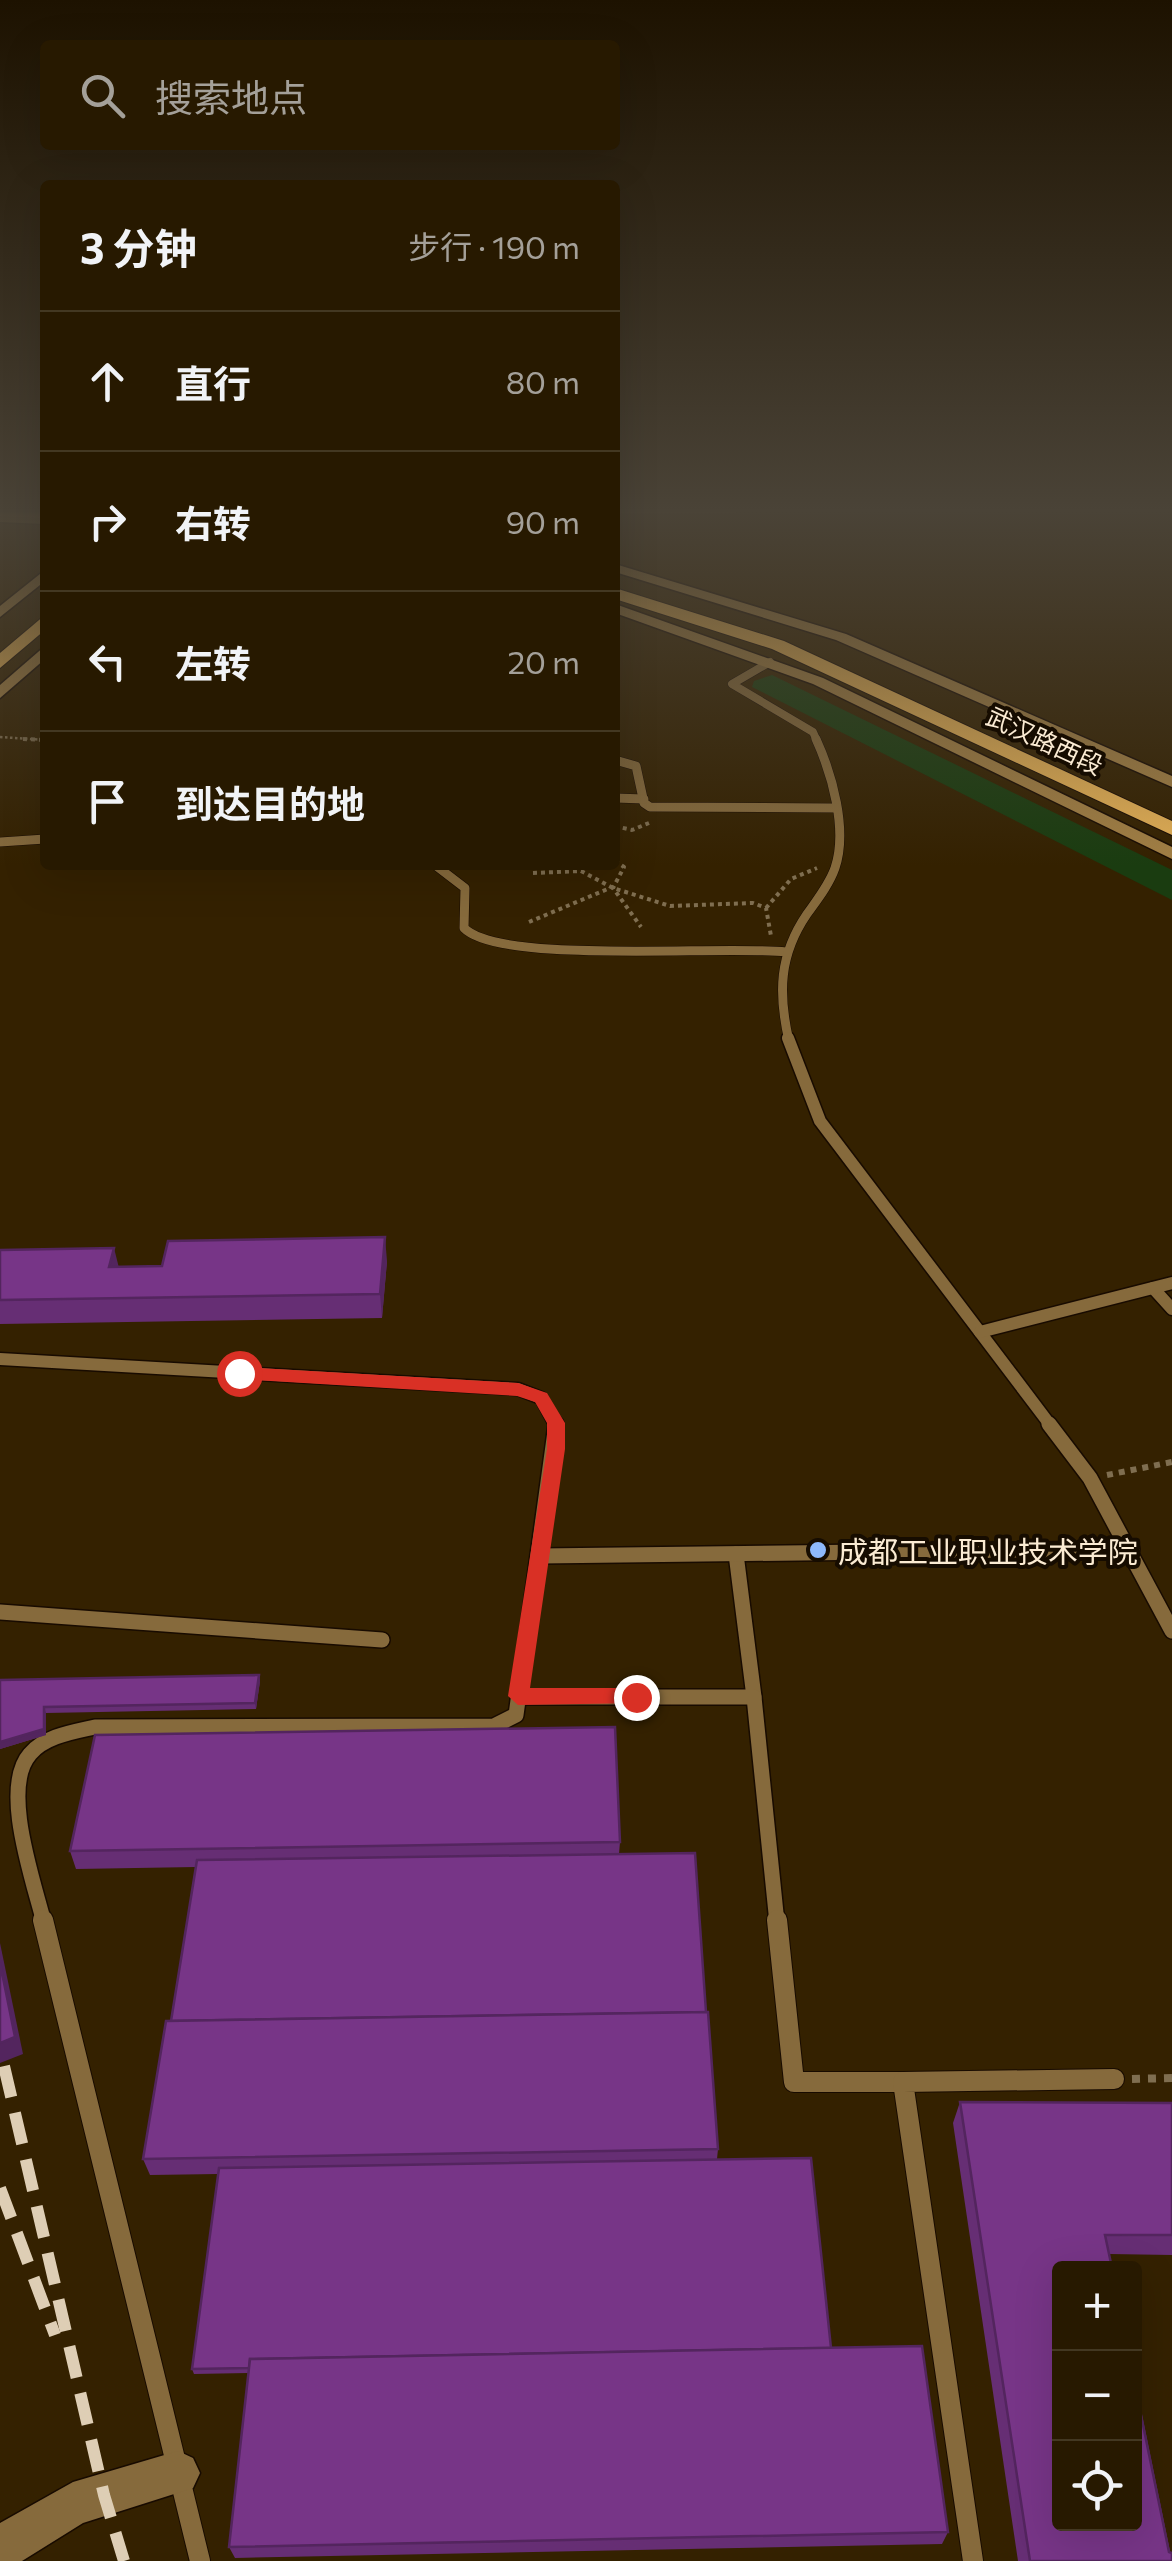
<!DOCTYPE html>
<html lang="zh">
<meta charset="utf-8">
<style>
body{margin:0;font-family:Commissioner,"Noto Sans SC",sans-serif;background:#33260f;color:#f1f3f6}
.controls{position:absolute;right:30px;bottom:30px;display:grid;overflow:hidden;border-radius:10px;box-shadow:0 10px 40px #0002}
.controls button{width:90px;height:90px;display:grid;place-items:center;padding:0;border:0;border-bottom:2px solid #433822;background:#271900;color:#f1f3f6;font:50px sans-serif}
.stop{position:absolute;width:30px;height:30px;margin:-22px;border:8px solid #d93025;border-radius:50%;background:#fff}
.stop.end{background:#d93025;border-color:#fff;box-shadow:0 2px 10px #0008}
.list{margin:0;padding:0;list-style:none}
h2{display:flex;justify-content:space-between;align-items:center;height:130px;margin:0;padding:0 40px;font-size:42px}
h2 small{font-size:32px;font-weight:400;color:#a4a099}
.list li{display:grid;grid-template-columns:65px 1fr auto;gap:30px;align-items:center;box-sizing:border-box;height:140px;padding:0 40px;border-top:2px solid #433822}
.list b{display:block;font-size:38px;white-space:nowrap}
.list em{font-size:32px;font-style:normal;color:#a4a099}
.icon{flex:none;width:55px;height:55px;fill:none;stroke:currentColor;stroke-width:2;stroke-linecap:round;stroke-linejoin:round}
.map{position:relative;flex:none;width:1172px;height:2561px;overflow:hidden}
.search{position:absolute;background:#271900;box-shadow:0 10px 40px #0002;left:40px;top:40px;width:580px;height:110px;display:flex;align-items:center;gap:25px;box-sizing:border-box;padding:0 35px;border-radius:10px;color:#a4a099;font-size:38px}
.panel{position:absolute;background:#271900;box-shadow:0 10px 40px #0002;left:40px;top:180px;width:580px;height:690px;border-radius:10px}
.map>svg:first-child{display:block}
</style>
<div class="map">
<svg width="1172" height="2561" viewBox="0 0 1172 2561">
<rect width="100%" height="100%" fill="#342100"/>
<polygon fill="#1a3c10" points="772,675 1172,870 1172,900 752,687 754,681"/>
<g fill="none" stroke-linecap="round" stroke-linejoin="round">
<defs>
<g id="lane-far4">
<polyline points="615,509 734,509"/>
<polyline points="770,662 732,684 813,732 817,741"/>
</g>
<g id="lane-far3">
<polyline points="615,760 636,766 644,803 650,807 834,808"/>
<polyline points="615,798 644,799"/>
<polyline points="0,842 45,839"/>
<path d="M 435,865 L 465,888 L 464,928 C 500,965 724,945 786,952"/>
<path d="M 789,1041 C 778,993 779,955 807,914 C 817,900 829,885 835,868 C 848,830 832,774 816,739"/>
</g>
<g id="lane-far2">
<polyline points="788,1038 820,1121 1051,1426"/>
<polyline points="1153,1288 1172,1309"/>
<polyline points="980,1332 1172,1283"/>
<polyline points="0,1359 518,1389 541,1398 556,1426"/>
</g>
<g id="lane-far1">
<polyline points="1049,1424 1090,1478 1172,1631"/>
<polyline points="736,1554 754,1697"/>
<polyline points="540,1556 1132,1549"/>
<polyline points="0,1612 382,1640"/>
<polyline points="519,1697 754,1697 777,1923"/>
<path d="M 44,1923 C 34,1882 0,1788 30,1754 C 45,1736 73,1732 95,1727 L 494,1726 L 516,1715 L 556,1424"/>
</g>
<g id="lane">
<polyline points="43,1920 200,2561"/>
<polyline points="777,1920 794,2082 903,2082"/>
<polyline points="973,2561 903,2082 1114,2079"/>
</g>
<polygon id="street" points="178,2451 193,2458 200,2473 193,2488 83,2523 22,2561 0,2561 0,2523 73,2482"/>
<g id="secondary">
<polygon points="0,514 45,516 45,524 0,522"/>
<polygon points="615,564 846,634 1172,776 1172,787 836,640 615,572"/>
<polygon points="45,570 45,581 0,617 0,606"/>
<polygon points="615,604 823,678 1172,847 1172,859 813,684 615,613"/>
<polygon points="45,646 45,659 0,698 0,685"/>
</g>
<g id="highway">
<polygon points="0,507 45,508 45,518 0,516"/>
<polygon points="615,588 784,641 1172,821 1172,835 772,649 615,599"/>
<polygon points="45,615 45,630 0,668 0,653"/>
</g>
</defs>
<use href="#lane-far4" stroke="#180b00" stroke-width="9"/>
<use href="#lane-far3" stroke="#180b00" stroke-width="10"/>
<use href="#lane-far2" stroke="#180b00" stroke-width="15"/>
<use href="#lane-far1" stroke="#180b00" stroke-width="18"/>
<use href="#lane" stroke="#180b00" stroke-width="22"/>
<use href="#street" stroke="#180b00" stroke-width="3"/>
<use href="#secondary" stroke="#180b00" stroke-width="3"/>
<use href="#highway" stroke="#180b00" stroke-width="2"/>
<polyline stroke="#7f6e50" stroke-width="2.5" stroke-dasharray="2.5 2.5" stroke-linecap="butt" points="0,737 45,740"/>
<g stroke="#7f6e50" stroke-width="4" stroke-dasharray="4 4" stroke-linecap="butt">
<polyline points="23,739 45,740"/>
<polyline points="615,826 632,830 649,823"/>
<polyline points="615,861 624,867 613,888 641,927"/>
<polyline points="533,873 581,871 613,888 670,906 753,903 766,908 771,936"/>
<polyline points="766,908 791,879 817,868"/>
<polyline points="529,922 610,888"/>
</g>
<polyline stroke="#7f6e50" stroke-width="6" stroke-dasharray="6 6" stroke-linecap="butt" points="1107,1475 1172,1462"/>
<polyline stroke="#7f6e50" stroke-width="8" stroke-dasharray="8 8" stroke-linecap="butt" points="1132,2079 1172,2078"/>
<use href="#lane-far4" stroke="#866a3c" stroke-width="8"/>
<use href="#lane-far3" stroke="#866a3c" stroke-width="9"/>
<use href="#lane-far2" stroke="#866a3c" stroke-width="12"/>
<use href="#lane-far1" stroke="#866a3c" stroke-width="15"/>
<use href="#lane" stroke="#866a3c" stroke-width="20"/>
<use href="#street" fill="#866a3c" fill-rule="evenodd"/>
<use href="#secondary" fill="#a27f44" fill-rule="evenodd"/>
<use href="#highway" fill="#e3af55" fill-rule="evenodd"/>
<g stroke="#deceb5" stroke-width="12" stroke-dasharray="32 16" stroke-linecap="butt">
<polyline points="4,2066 104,2495 124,2561"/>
<polyline points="0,2188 55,2335"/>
</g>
</g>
<g fill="#662e74">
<polygon points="0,1250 118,1267 387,1261 382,1318 0,1324"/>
<polygon points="259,1675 260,1681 256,1709 46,1713 46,1735 0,1749 0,1680"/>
<polygon points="620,1842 619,1854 706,2012 718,2149 717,2159 831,2348 948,2532 942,2544 235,2558 229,2547 248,2373 194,2374 192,2369 218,2174 150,2175 143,2159 171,2021 196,1867 76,1869 70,1851"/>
<polygon points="960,2102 1172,2103 1172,2255 1109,2254 1172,2561 1018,2561 953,2123"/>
</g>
<g fill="#53255e">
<polygon points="385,1237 387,1261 382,1318 380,1294"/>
<polygon points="114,1248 120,1272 109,1267"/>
<polygon points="259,1675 260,1681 256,1709 255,1703"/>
<polygon points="44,1707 46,1713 46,1735 0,1749 0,1742"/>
<polygon points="0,1943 23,2054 0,2063"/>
</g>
<g fill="#773587" stroke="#53255e" stroke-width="2.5">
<polygon points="385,1237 380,1294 0,1300 0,1250 114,1248 109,1267 162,1266 168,1241"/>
<polygon points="259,1675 255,1703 44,1707 44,1729 0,1742 0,1680"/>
<polygon points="615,1727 620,1842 70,1851 95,1735"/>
<polygon points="695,1853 706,2012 171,2021 197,1860"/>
<polygon points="0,1963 15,2037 0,2043"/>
<polygon points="708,2012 718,2149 143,2159 166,2021"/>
<polygon points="960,2102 1172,2103 1172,2235 1105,2235 1112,2268 1060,2268 1060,2524 1134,2524 1134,2381 1169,2552 1172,2553 1172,2561 1030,2561"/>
<polygon points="811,2158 831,2348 250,2359 249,2368 192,2369 219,2168"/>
<polygon points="922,2346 948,2532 229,2547 250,2359"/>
</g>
<linearGradient id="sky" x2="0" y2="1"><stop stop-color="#1d1200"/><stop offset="0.59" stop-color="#4a4337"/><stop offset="1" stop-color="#4a4337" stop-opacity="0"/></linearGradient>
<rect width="1172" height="866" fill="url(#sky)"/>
<polygon fill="#d93025" points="239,1367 518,1383 547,1393 565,1423 565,1449 530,1688 636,1688 646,1697 643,1703 518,1705 508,1696 547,1449 547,1423 535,1402 517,1396 239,1379 230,1373"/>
<circle fill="#8eb9fc" stroke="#160c00" stroke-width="4" cx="818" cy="1550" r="10"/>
<g text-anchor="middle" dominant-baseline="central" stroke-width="8" stroke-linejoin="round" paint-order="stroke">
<g font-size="25" fill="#fbebd3" stroke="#160c00">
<text transform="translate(1045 740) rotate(25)">武汉路西段</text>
</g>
<g font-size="30" fill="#fbebd3" stroke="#160c00" text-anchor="start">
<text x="838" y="1550">成都工业职业技术学院</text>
</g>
</g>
</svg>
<div class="controls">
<button>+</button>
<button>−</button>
<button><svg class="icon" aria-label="locate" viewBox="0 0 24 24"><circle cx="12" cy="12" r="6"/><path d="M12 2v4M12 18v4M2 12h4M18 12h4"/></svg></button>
</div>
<div class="stop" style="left:239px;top:1373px"></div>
<div class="stop end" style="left:636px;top:1697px"></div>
<div class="search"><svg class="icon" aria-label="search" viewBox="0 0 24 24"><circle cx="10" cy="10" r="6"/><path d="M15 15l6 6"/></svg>搜索地点</div>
<section class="panel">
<h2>3 分钟<small>步行 · 190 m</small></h2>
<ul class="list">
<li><svg class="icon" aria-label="ahead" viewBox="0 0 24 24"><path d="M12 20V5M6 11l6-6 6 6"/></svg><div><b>直行</b></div><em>80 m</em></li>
<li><svg class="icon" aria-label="right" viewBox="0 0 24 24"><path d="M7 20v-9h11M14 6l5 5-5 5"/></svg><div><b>右转</b></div><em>90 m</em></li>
<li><svg class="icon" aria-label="left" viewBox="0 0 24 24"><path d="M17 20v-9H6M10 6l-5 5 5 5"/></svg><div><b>左转</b></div><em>20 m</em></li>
<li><svg class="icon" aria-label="arrive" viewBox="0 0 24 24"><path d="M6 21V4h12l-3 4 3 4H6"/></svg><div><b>到达目的地</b></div></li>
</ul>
</section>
</div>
